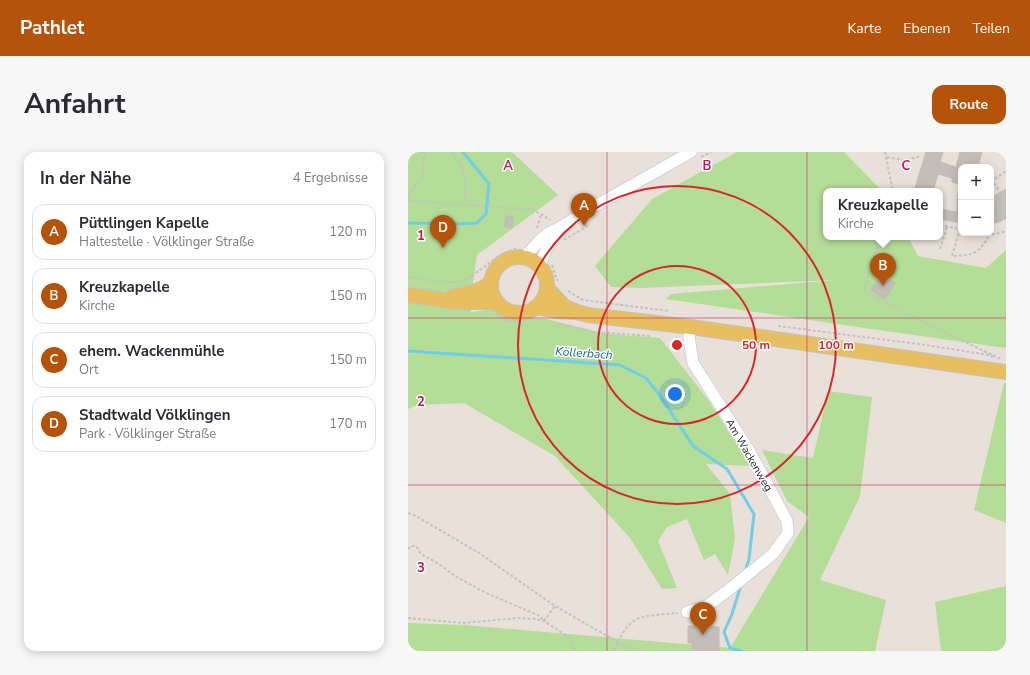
<!DOCTYPE html>
<html lang="de">
<meta charset="utf-8">
<style>
body{margin:0;font-family:"Nunito Sans",sans-serif;background:#f7f7f7;color:#2b2b33}
.controls{position:absolute;right:12px;top:12px;display:grid;overflow:hidden;border-radius:8px;box-shadow:0 2px 10px #0003}
.controls button{width:36px;height:36px;display:grid;place-items:center;padding:0;border:0;border-bottom:1px solid #e1e1e2;background:#fff;color:#2b2b33;font:20px sans-serif}
.you{position:absolute;left:267px;top:242px;width:14px;height:14px;margin:-10px;border:3px solid #fff;border-radius:50%;background:#1a73e8;box-shadow:0 0 0 6px #1a73e833}
.badge{display:grid;place-items:center;width:26px;height:26px;border-radius:50%;background:#b45309;color:#fff;font-size:13px;font-weight:700}
.pin{position:absolute;translate:-50% -33px;filter:drop-shadow(0 1px 2px #0008)}
.pin::after{content:'';position:absolute;top:21px;width:14px;height:12px;background:inherit;clip-path:polygon(0 0,100% 0,50% 100%)}
.popup{position:absolute;left:415px;top:36px;width:120px;height:52px;box-sizing:border-box;display:grid;place-content:center;border-radius:8px;background:#fff;filter:drop-shadow(0 1px 3px #0005);font-size:13px;white-space:nowrap;color:#7c7c81}
.popup b{font-size:15px;color:#2b2b33}
.popup::after{content:'';position:absolute;left:50%;top:100%;margin-left:-8px;border:8px solid transparent;border-top-color:#fff}
.list{margin:0;padding:0;list-style:none}
h2{display:flex;justify-content:space-between;align-items:center;height:52px;margin:0;padding:0 16px;font-size:17px}
h2 small{font-size:13px;font-weight:400;color:#7c7c81}
.list li{display:grid;grid-template-columns:26px 1fr auto;gap:12px;align-items:center;box-sizing:border-box;height:56px;margin:0 8px 8px;padding:0 8px;border:1px solid #e1e1e2;border-radius:12px}
.list b{display:block;font-size:15px;white-space:nowrap}
.list p{margin:0;font-size:13px;white-space:nowrap;color:#7c7c81}
.list em{font-size:13px;font-style:normal;color:#7c7c81}
.map{position:relative;flex:none;width:598px;height:499px;overflow:hidden;border-radius:12px}
header{display:flex;align-items:center;gap:24px;box-sizing:border-box;height:56px;padding:0 20px;background:#b45309;color:#fff}
header strong{font-size:19px}
nav{display:flex;gap:22px;margin-inline-start:auto;font-size:14px}
.intro{display:flex;align-items:center;justify-content:space-between;box-sizing:border-box;height:96px;padding:0 24px}
h1{margin:0;font-size:28px}
.button{padding:10px 18px;border-radius:12px;background:#b45309;color:#fff;font-size:14px;font-weight:700}
main{display:flex;gap:24px;padding:0 24px}
aside{flex:1;background:#fff;border-radius:12px;box-shadow:0 2px 10px #0003}
.map>svg:first-child{display:block}
</style>
<header>
<strong>Pathlet</strong>
<nav><a>Karte</a><a>Ebenen</a><a>Teilen</a></nav>
</header>
<div class="intro"><h1>Anfahrt</h1><a class="button">Route</a></div>
<main>
<aside>
<h2>In der Nähe<small>4 Ergebnisse</small></h2>
<ul class="list">
<li><span class="badge">A</span><div><b>Püttlingen Kapelle</b><p>Haltestelle · Völklinger Straße</p></div><em>120 m</em></li>
<li><span class="badge">B</span><div><b>Kreuzkapelle</b><p>Kirche</p></div><em>150 m</em></li>
<li><span class="badge">C</span><div><b>ehem. Wackenmühle</b><p>Ort</p></div><em>150 m</em></li>
<li><span class="badge">D</span><div><b>Stadtwald Völklingen</b><p>Park · Völklinger Straße</p></div><em>170 m</em></li>
</ul>
</aside>
<div class="map">
<svg width="598" height="499" viewBox="0 0 598 499">
<rect width="100%" height="100%" fill="#e9e1d9"/>
<g fill="#b4dd98">
<polygon points="0,0 104,0 150,43 69,103 65,129 63,160 85,157 97,166 138,167 199,182 252,186 301,249 343,314 298,312 322,342 327,387 320,423 307,402 296,408 279,367 259,375 250,389 269,436 254,437 222,386 147,304 56,251 9,253 0,257"/>
<polygon points="329,0 436,0 474,39 418,39 418,85 500,85 510,104 578,116 598,98 598,196 456,176 258,147 263,142 428,128 233,136 203,135 187,114 244,47"/>
<polygon points="596,231 598,231 598,371 566,358"/>
<polygon points="420,239 464,245 452,344 412,428 478,448 467,499 0,499 0,471 56,473 322,496 401,365 379,349 354,298 405,306"/>
<polygon points="598,434 598,499 533,499 527,450"/>
</g>
<g fill="none" stroke-linecap="round" stroke-linejoin="round">
<g stroke="#71cee6" stroke-width="3">
<polyline points="0,71 48,72 69,71 78,62 81,32 55,0"/>
<polyline points="0,199 212,213 238,226 253,245 285,294 319,317 346,362 341,407 337,420"/>
<polyline points="333,499 322,496 316,480 324,462 333,433"/>
</g>
</g>
<g fill="#c4beb9" stroke="#c3bdb3">
<polygon points="518,0 535,0 532,10 548,15 552,0 574,0 570,15 553,15 553,71 532,67 532,57 549,60 549,48 551,32 544,30 544,26 530,22 525,39 506,39"/>
<polygon points="598,37 598,66 591,70 583,71 583,49 588,48 586,44"/>
<polygon points="98,64 105,64 104,76 96,75"/>
<polygon points="473,122 487,131 477,147 463,138"/>
<polygon points="280,474 311,475 311,499 284,499 284,491 280,491"/>
</g>
<g fill="none" stroke-linecap="round" stroke-linejoin="round">
<defs>
<g id="minor">
<polyline points="115,105 121,100 132,88 139,82 151,76 189,53 283,0"/>
<path d="M 132,115 C 136,101 141,89 149,78"/>
<polyline points="279,460 299,454 323,436 365,402 380,381 379,369 342,300 285,211 281,185 283,175"/>
</g>
<g id="major">
<circle cx="111" cy="133" r="28"/>
<polyline points="139,136 157,155 167,159"/>
<polyline points="0,143 48,150 89,150"/>
<path d="M 45,144 C 59,143 72,139 83,131"/>
<polyline points="128,155 149,159 169,160 180,163 283,175 598,220"/>
</g>
</defs>
<use href="#minor" stroke="#ced3df" stroke-width="13"/>
<use href="#major" stroke="#c3c3c3" stroke-width="16"/>
<g stroke="#c3c3c3" stroke-width="2" stroke-dasharray="3 2" stroke-linecap="butt">
<path d="M 43,0 C 45,3 49,6 51,10 C 59,23 58,39 56,53 L 122,57 L 133,62 L 142,68"/>
<polyline points="477,0 485,39"/>
<polyline points="293,5 303,0"/>
<polyline points="479,5 496,8 513,4"/>
<polyline points="583,27 592,40"/>
<polyline points="583,30 598,19"/>
<polyline points="0,43 14,25 17,0"/>
<polyline points="0,48 56,53"/>
<polyline points="532,73 552,77"/>
<polyline points="129,76 133,62"/>
<path d="M 552,77 L 544,104 C 566,103 571,102 582,82"/>
<path d="M 564,81 C 573,86 589,82 598,79"/>
<polyline points="472,85 456,138 521,173 593,207"/>
<polyline points="156,88 173,78 181,72"/>
<polyline points="532,97 539,75"/>
<polyline points="144,113 147,123 150,129"/>
<polyline points="64,123 66,128"/>
<path d="M 0,125 C 16,127 43,134 58,127 C 76,118 88,101 108,97"/>
<polyline points="160,139 175,148 261,159"/>
<polyline points="87,162 97,168 112,170 124,167"/>
<polyline points="150,172 184,180 242,184"/>
<polyline points="370,174 518,193 581,203 585,205"/>
<polyline points="0,361 8,364 71,401 147,454 208,489"/>
<polyline points="0,397 3,394 8,394 13,402 31,412 47,424 78,441 132,464 135,468"/>
<polyline points="0,466 55,471 110,466 127,467 136,469 162,486 164,496 169,499"/>
<polyline points="136,469 147,454"/>
<polyline points="213,492 230,499"/>
<path d="M 206,499 C 211,488 216,475 227,468 C 234,463 260,462 270,461"/>
</g>
<use href="#minor" stroke="#fff" stroke-width="11"/>
<use href="#major" stroke="#e7bf60" stroke-width="14"/>
<polyline stroke="#c3c3c3" stroke-width="2" stroke-dasharray="3 2" stroke-linecap="butt" points="208,489 213,492"/>
</g>
<path fill="none" stroke="#c2185b" stroke-width="1" stroke-opacity="0.55" d="M 199,0 L 199,499M 399,0 L 399,499M 0,166 L 598,166M 0,333 L 598,333"/>
<g fill="none" stroke="#d62828" stroke-width="2">
<circle cx="269" cy="193" r="79"/>
<circle cx="269" cy="193" r="159"/>
</g>
<g text-anchor="middle" dominant-baseline="central" stroke-width="3" stroke-linejoin="round" paint-order="stroke">
<g font-size="11" fill="#272727" stroke="#fff">
<text transform="translate(341 303) rotate(60)">Am Wackenweg</text>
</g>
<g font-size="12" font-style="italic" fill="#156b8c" stroke="#fff">
<text transform="translate(176 201) rotate(4)">Köllerbach</text>
</g>
</g>
<g font-size="13" text-anchor="middle" font-weight="bold" fill="#c2185b" stroke="#fff" stroke-width="3" stroke-linejoin="round" paint-order="stroke">
<text x="100" y="18">A</text>
<text x="299" y="18">B</text>
<text x="498" y="18">C</text>
<text x="13" y="88">1</text>
<text x="13" y="254">2</text>
<text x="13" y="420">3</text>
</g>
<circle cx="269" cy="193" r="6" fill="#d62828" stroke="#fff" stroke-width="2"/>
<g font-size="12" text-anchor="middle" font-weight="bold" fill="#d62828" stroke="#fff" stroke-width="3" stroke-linejoin="round" paint-order="stroke">
<text x="348" y="197">50 m</text>
<text x="428" y="197">100 m</text>
</g>
</svg>
<div class="controls">
<button>+</button>
<button>−</button>
</div>
<div class="you"></div>
<div class="pin badge" style="left:176px;top:74px">A</div>
<div class="pin badge" style="left:475px;top:134px">B</div>
<div class="popup"><b>Kreuzkapelle</b>Kirche</div>
<div class="pin badge" style="left:295px;top:483px">C</div>
<div class="pin badge" style="left:35px;top:96px">D</div>
</div>
</main>
